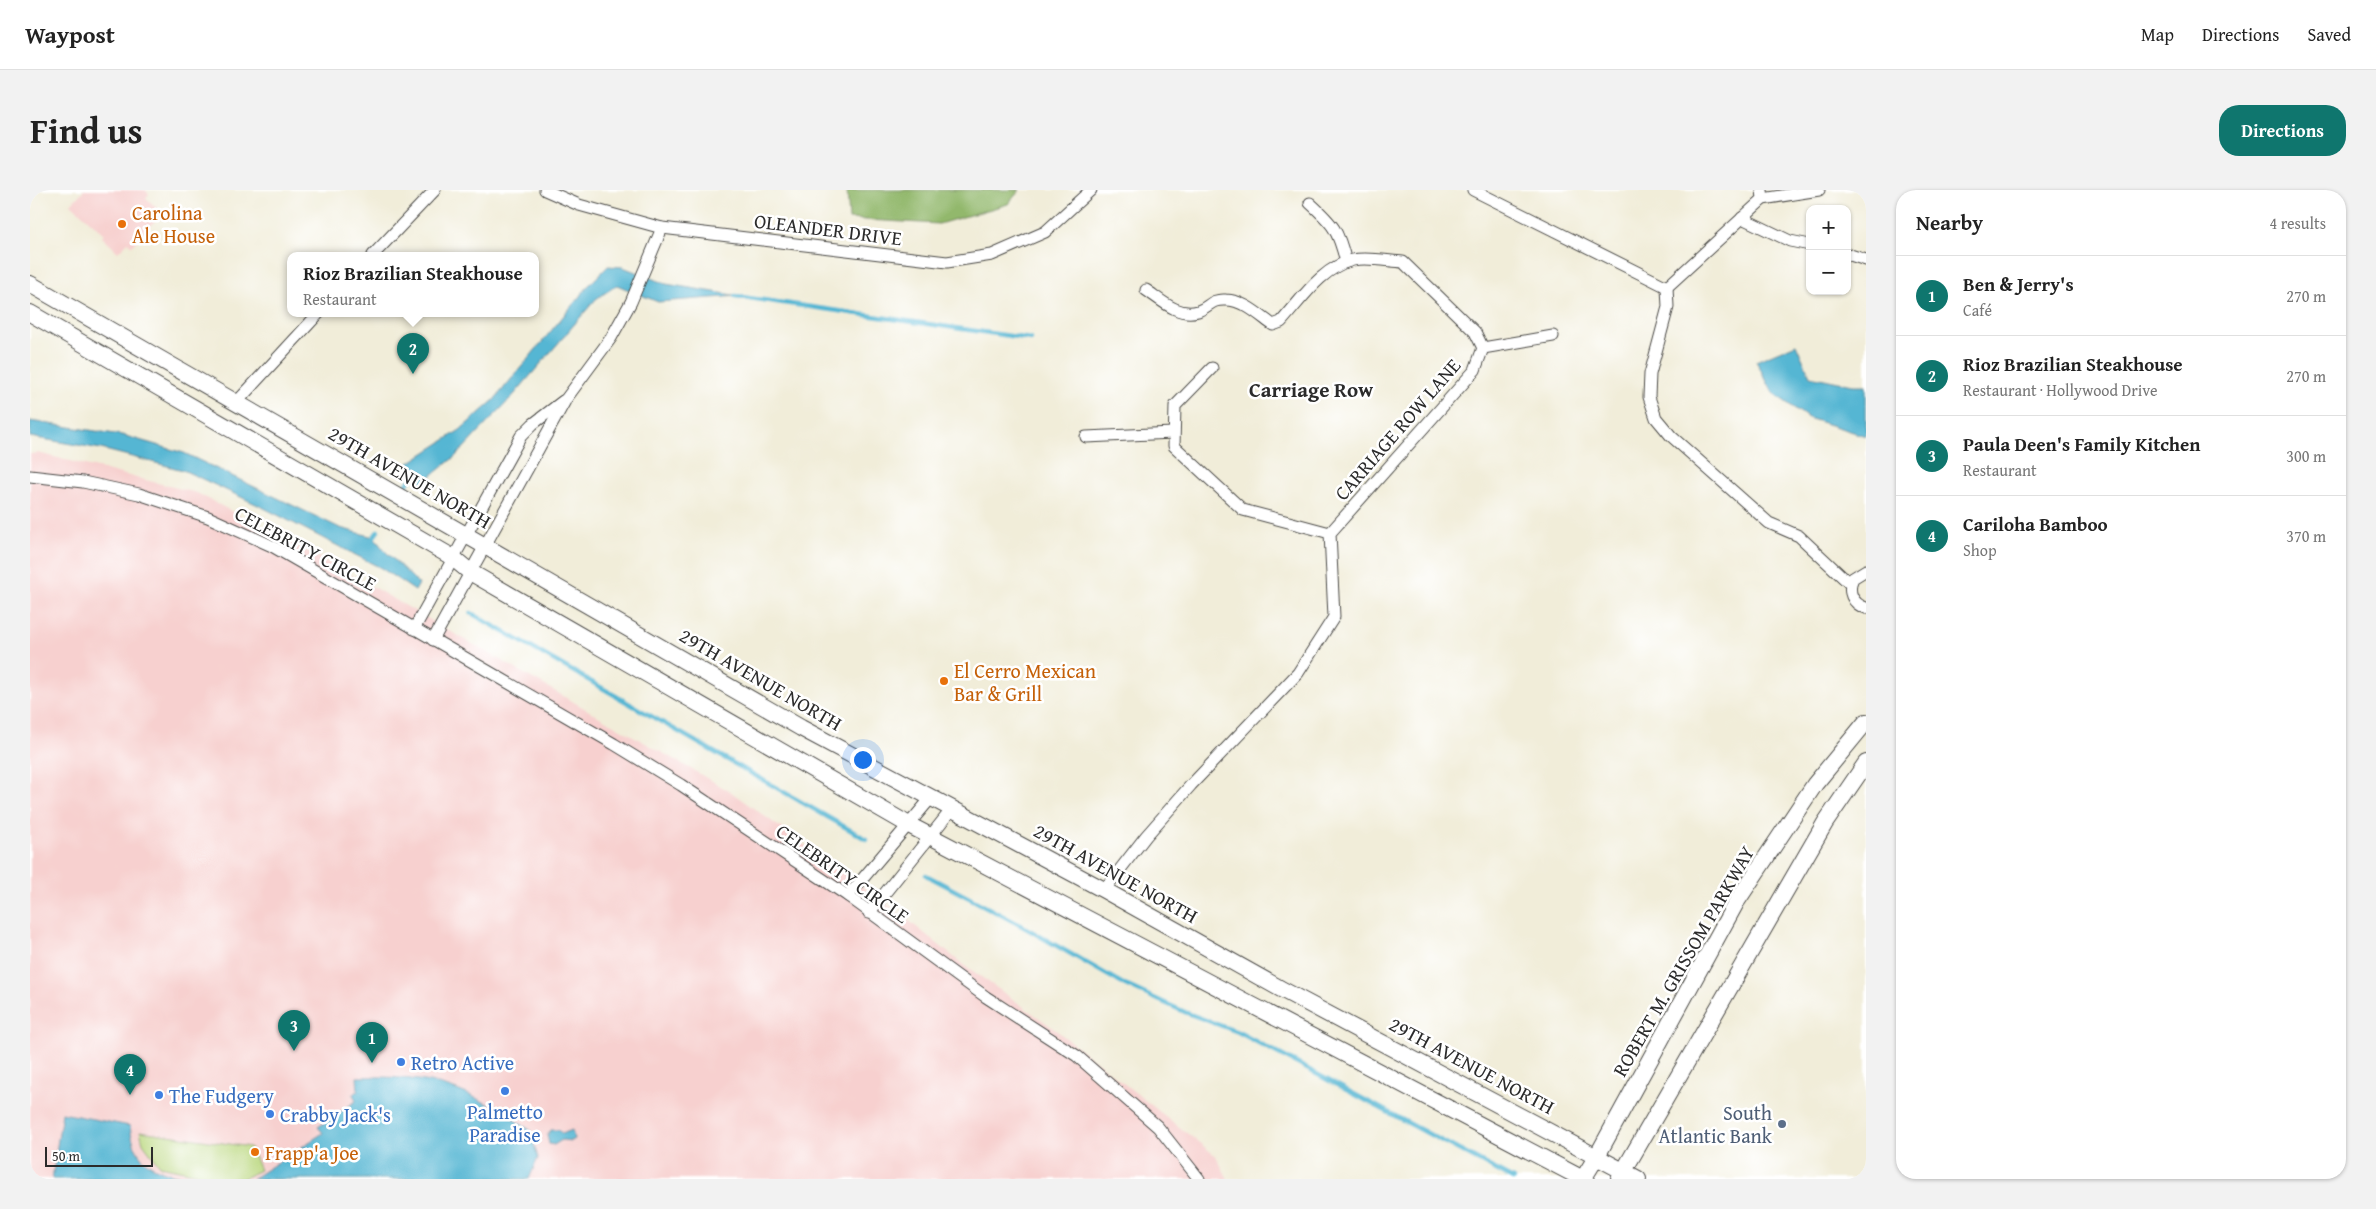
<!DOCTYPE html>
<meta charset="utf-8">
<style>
body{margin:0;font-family:"Gentium Book Plus",serif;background:#f2f2f2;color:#222}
.controls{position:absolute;right:15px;top:15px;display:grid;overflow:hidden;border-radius:10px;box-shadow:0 1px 4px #0004}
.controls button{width:45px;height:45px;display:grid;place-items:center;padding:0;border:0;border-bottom:1px solid #e0e0e0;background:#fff;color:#222;font:25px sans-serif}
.scale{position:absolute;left:15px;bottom:12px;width:108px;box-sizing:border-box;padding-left:5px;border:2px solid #2b2b2b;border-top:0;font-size:14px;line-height:18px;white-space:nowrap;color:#2b2b2b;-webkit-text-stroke:4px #fff;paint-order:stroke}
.you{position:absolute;left:832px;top:569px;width:18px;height:18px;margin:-12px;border:4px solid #fff;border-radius:50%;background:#1a73e8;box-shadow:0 0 0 8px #1a73e833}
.badge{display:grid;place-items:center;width:32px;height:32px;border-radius:50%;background:#0f766e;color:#fff;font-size:16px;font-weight:700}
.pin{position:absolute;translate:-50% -41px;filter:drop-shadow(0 1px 2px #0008)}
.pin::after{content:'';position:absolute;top:26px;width:18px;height:15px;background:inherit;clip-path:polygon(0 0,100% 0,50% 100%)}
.popup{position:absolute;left:257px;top:62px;width:252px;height:65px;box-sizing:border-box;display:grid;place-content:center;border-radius:10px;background:#fff;filter:drop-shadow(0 1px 4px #0005);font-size:16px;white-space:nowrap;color:#767676}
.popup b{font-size:19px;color:#222}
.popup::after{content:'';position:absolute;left:50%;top:100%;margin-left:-10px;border:10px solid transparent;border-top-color:#fff}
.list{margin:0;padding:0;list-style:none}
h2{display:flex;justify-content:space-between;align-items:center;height:65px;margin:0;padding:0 20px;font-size:21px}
h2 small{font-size:16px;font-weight:400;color:#767676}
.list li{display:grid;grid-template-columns:32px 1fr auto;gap:15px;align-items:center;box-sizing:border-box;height:80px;padding:0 20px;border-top:1px solid #e0e0e0}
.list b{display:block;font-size:19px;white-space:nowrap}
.list p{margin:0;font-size:16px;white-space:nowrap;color:#767676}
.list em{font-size:16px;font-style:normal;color:#767676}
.map{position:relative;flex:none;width:1836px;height:989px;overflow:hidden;border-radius:20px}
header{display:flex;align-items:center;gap:30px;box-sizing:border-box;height:70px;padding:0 25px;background:#fff;border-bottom:1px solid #e0e0e0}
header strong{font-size:24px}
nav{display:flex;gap:28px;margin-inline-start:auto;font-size:18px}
.intro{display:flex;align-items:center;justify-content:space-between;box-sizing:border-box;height:120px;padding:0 30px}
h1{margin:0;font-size:35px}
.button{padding:12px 22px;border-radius:20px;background:#0f766e;color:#fff;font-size:18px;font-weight:700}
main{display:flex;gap:30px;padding:0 30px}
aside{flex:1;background:#fff;border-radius:20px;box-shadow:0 1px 4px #0004}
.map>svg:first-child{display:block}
</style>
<header>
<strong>Waypost</strong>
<nav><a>Map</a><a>Directions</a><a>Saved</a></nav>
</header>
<div class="intro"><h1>Find us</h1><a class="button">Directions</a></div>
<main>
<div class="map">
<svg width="1836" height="989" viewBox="0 0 1836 989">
<rect width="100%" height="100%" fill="#fff"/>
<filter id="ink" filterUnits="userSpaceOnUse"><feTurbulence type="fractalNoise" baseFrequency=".02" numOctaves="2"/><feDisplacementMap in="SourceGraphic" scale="10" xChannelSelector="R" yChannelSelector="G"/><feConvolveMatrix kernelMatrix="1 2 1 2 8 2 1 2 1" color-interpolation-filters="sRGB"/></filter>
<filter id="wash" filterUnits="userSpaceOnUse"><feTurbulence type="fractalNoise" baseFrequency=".0096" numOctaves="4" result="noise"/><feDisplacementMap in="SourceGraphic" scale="20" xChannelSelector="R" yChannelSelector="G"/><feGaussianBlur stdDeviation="1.12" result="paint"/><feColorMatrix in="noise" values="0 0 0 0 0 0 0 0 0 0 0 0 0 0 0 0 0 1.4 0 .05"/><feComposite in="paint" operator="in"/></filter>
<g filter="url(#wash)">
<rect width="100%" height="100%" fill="#f1edd9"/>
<g fill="#f7d0cf">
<polygon points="54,0 115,0 119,4 116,8 132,23 102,56 98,52 88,62 72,47 74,44 41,14"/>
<polygon points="8,263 167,303 327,388 701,602 869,723 930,772 1022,837 1186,966 1198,989 0,989 0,264"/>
</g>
<polygon fill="#b9d77d" stroke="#728154" points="110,941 220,957 230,980 212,989 192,989 130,976 113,953"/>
<polygon fill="#92b86c" stroke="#5e724c" points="817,0 990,0 978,14 909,34 819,29"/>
<g fill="#54b6d3" stroke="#40707f">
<polygon points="578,76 593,77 636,94 709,106 628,112 587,95 566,109 483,206 426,266 392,293 368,280 430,240 464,210 559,95"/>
<polygon points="1766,154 1780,186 1823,195 1836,195 1836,246 1778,228 1743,203 1726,171"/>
<polygon points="0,231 92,245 154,263 310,338 344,347 354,360 389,394 385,401 351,378 230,316 153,280 71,259 0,247"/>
<path d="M 327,887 C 403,885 437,898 500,940 L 508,968 L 499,989 L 222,989 L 293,943 L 288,937 L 326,911 L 323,904 L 328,901 Z"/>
<path d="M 32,923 L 100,936 C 105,977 127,981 163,989 L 22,989 Z"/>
<polygon points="521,940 529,940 532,944 542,940 544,949 541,951 532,950 524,955 519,954 517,945"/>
</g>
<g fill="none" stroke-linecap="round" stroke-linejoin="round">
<g stroke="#54b6d3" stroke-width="4.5">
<polyline points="705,106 1001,149"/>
<polyline points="373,300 383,285"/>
<polyline points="340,352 348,341"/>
<polyline points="441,423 836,649"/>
<polyline points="896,685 994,737 1093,794 1157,823 1208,842 1483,989"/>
</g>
</g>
</g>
<g filter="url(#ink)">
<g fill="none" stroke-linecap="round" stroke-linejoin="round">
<defs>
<g id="street">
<polyline points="515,0 549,15 632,38 917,72 962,65 1015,42 1061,0"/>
<polyline points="1443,0 1637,97 1733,9 1732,0"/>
<polyline points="1733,9 1789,0"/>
<path d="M 1280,13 C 1304,35 1308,40 1316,72"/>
<polyline points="1712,28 1760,51 1780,55"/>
<polyline points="1817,64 1836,70"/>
<polyline points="343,65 405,0"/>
<polyline points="1637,97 1638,117 1620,184 1619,207 1626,228 1641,246 1739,333 1769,346 1820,394"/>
<polyline points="1453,158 1523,146"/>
<polyline points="1182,178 1145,216 1144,256 1213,320 1300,343"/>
<polyline points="206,213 289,123"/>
<polyline points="1056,247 1143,243"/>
<polyline points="0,286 53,292 109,304 178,327 242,356 584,554 651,595 818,706 956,807 1047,866 1128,937 1169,989"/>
<path d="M 1836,380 L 1823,388 C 1817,401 1822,414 1836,418"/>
<polyline points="384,439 491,246 503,234 533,211"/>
<polyline points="403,450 536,209 581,148 601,112 632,38"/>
<path d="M 1074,700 L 1116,646 L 1161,595 L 1268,483 L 1304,427 L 1300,343 L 1445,180 L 1453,158 L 1445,142 L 1373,72 C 1358,71 1337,67 1323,70 C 1292,77 1271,110 1251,132 L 1243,135 C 1229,125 1213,110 1196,110 C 1180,109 1180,117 1168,121 C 1148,127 1131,110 1116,100"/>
<polyline points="818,706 901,608"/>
<polyline points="839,723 922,619"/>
</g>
<g id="secondary">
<polyline points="0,94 771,538 1074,700 1251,799 1608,989"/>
<polyline points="0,123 422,367 440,382 879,635 1553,989 1567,966 1707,711 1785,594 1836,532"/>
<polyline points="1589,989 1795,633 1836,573"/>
</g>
</defs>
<use href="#street" stroke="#494845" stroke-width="13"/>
<use href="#secondary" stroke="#494845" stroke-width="18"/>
<use href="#street" stroke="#fff" stroke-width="11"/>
<use href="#secondary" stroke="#fff" stroke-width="16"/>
</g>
</g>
<g fill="#e8710a" stroke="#fff" stroke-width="2">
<circle cx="92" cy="34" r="5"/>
<circle cx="914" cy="491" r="5"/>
<circle cx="225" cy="962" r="5"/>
</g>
<g fill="#3f7fe0" stroke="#fff" stroke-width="2">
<circle cx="371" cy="872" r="5"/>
<circle cx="475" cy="901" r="5"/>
<circle cx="129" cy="905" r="5"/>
<circle cx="240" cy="924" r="5"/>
</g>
<circle fill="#5c6f8a" stroke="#fff" stroke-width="2" cx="1752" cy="934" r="5"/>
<g text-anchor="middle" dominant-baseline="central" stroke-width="5" stroke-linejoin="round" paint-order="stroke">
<g font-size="20" fill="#c56008" stroke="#fff" text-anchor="start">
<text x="102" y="22">Carolina<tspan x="102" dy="23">Ale House</tspan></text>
<text x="924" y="480">El Cerro Mexican<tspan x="924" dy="23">Bar &amp; Grill</tspan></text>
<text x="235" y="962">Frapp'a Joe</text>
</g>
<g font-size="20" fill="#2b2b2b" stroke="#fff">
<text transform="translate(798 39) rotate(7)">OLEANDER DRIVE</text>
<text transform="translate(1367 239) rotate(-49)">CARRIAGE ROW LANE</text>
<text transform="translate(380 287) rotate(30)">29TH AVENUE NORTH</text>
<text transform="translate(276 358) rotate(28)">CELEBRITY CIRCLE</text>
<text transform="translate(731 489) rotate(30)">29TH AVENUE NORTH</text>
<text transform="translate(813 683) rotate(35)">CELEBRITY CIRCLE</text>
<text transform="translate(1086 683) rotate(29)">29TH AVENUE NORTH</text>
<text transform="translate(1653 771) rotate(-60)">ROBERT M. GRISSOM PARKWAY</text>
<text transform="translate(1442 875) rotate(28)">29TH AVENUE NORTH</text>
</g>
<g font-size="20" fill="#366cbe" stroke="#fff" text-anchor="start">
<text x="381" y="872">Retro Active</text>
<text x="139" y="905">The Fudgery</text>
<text x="475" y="921" text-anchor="middle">Palmetto<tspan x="475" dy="23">Paradise</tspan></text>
<text x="250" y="924">Crabby Jack's</text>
</g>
<g font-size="20" fill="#4e5e75" stroke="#fff" text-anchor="end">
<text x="1742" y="922">South<tspan x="1742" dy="23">Atlantic Bank</tspan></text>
</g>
<g font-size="21" font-weight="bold" fill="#2b2b2b" stroke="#fff">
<text x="1281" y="199">Carriage Row</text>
</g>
</g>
</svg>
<div class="controls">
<button>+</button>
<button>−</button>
</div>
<div class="scale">50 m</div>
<div class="you"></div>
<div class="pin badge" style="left:342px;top:873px">1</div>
<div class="pin badge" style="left:383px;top:184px">2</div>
<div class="popup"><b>Rioz Brazilian Steakhouse</b>Restaurant</div>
<div class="pin badge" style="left:264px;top:861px">3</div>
<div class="pin badge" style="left:100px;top:905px">4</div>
</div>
<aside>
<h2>Nearby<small>4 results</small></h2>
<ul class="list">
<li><span class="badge">1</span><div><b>Ben &amp; Jerry's</b><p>Café</p></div><em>270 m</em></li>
<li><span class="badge">2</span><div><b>Rioz Brazilian Steakhouse</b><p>Restaurant · Hollywood Drive</p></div><em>270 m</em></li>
<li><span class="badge">3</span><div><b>Paula Deen's Family Kitchen</b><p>Restaurant</p></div><em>300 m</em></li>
<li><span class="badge">4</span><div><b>Cariloha Bamboo</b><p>Shop</p></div><em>370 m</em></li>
</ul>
</aside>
</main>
